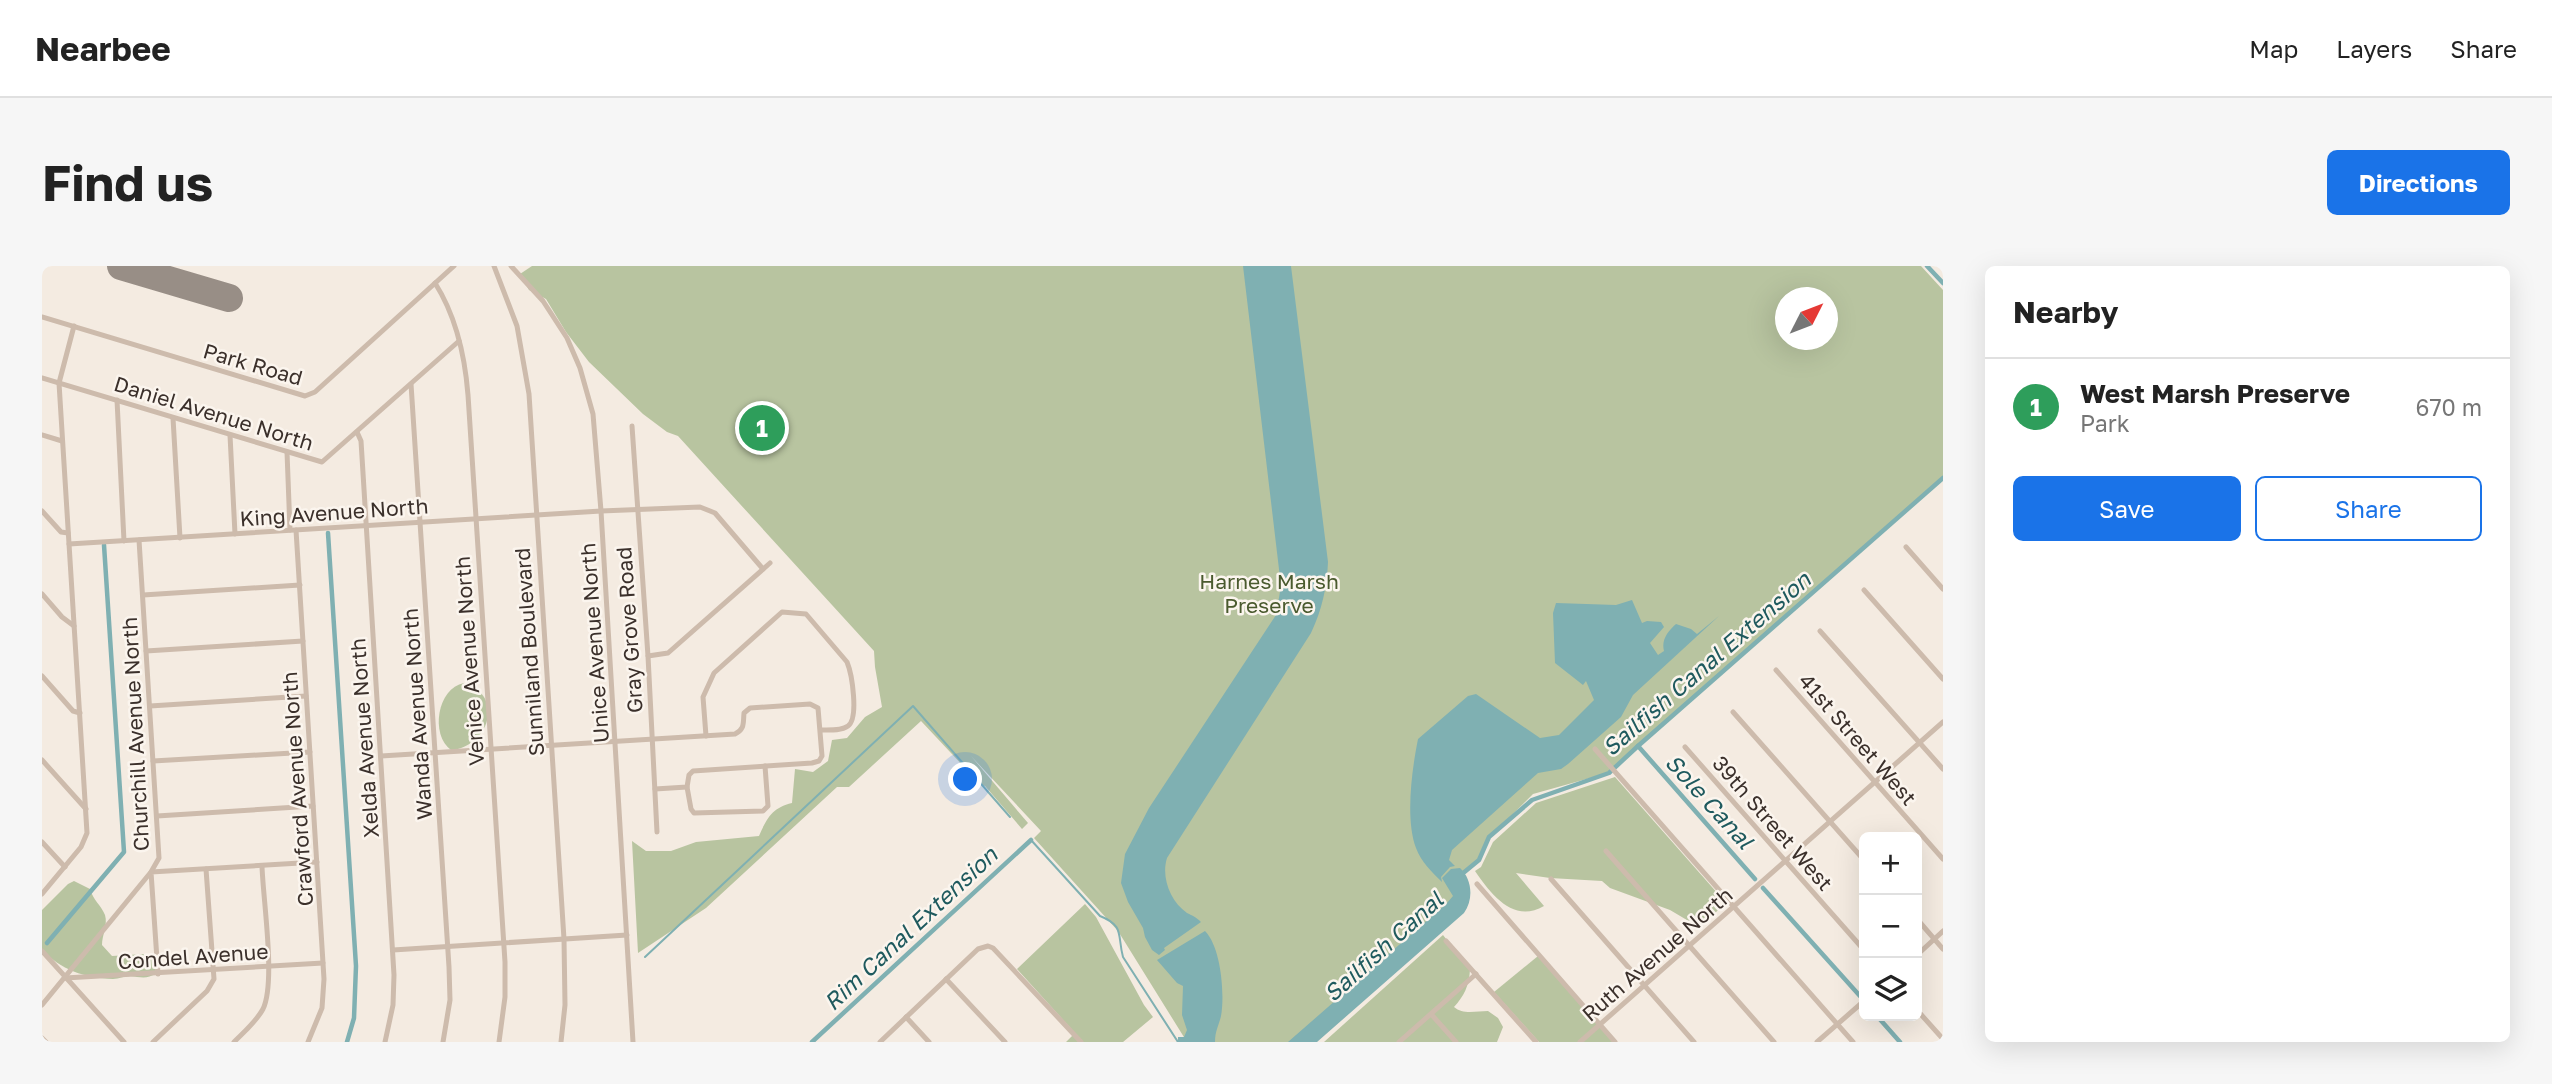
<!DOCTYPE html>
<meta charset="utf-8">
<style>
body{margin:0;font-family:"Golos Text",sans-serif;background:#f6f6f6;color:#222}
.controls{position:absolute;right:21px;bottom:21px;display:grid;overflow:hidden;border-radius:10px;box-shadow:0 7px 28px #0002}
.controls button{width:63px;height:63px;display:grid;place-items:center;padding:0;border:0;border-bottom:2px solid #e0e0e0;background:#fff;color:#222;font:35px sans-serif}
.compass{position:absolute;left:1733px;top:21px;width:63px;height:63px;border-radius:50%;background:#fff;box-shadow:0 7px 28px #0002;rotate:48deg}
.you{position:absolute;left:924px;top:514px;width:24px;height:24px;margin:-18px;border:5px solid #fff;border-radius:50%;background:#1a73e8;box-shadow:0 0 0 10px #1a73e833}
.badge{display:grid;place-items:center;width:46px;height:46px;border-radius:50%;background:#1a73e8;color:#fff;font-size:23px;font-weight:700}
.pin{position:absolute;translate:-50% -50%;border:4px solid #fff;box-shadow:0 2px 7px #0006}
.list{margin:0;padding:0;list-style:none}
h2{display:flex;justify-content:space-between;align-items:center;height:91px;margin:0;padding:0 28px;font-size:30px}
h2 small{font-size:23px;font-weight:400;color:#767676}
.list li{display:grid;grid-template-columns:46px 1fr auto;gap:21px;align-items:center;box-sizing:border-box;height:98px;padding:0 28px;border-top:2px solid #e0e0e0}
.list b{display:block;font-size:26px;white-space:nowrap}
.list p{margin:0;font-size:23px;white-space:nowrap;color:#767676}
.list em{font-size:23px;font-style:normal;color:#767676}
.actions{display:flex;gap:14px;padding:21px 28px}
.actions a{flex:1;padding:16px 0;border:2px solid #1a73e8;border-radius:10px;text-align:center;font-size:24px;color:#1a73e8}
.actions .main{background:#1a73e8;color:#fff}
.icon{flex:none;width:38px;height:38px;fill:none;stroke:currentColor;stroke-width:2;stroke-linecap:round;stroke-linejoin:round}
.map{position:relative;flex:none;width:1901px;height:776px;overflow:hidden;border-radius:10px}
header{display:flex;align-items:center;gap:42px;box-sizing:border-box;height:98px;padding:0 35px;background:#fff;border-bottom:2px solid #e0e0e0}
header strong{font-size:33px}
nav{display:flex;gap:38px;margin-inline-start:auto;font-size:24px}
.intro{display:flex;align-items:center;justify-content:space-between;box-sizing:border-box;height:168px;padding:0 42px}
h1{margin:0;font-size:49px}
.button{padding:18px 32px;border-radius:10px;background:#1a73e8;color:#fff;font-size:24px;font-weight:700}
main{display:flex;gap:42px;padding:0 42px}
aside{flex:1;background:#fff;border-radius:10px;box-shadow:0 7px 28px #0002}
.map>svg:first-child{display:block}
</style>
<header>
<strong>Nearbee</strong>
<nav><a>Map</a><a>Layers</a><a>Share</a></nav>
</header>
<div class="intro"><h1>Find us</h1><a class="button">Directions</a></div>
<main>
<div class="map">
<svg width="1901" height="776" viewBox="0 0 1901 776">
<rect width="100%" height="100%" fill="#f4ebe1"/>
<g fill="#b8c4a0" fill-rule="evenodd">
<path d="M 490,0 L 1879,0 L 1901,24 L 1901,210 L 1566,507 L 1491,528 L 1447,572 L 1434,596 L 1410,617 L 1415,635 L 1256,776 L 1145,776 L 1076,665 L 992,572 L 999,565 L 929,490 L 986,557 L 980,563 L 943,520 L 939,519 L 879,455 L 807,521 L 795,521 L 664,642 L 596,687 L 590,575 L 604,585 L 629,585 L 654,576 L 717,570 C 725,552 730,542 750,537 L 753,503 L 771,506 L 786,495 L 790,474 L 805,472 L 823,451 L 840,441 L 833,401 L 832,385 L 636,170 L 625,166 L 601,148 L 547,96 L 524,66 L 504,33 L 487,24 L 478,8 ZM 1744,32 L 1786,32 L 1786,74 L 1744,74 Z"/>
<path d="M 422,417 C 463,429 447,481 409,484 C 388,469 395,422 422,417 Z"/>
<path d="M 1573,511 L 1677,629 L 1676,644 L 1664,657 L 1650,657 L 1628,644 L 1568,622 L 1560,615 L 1508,612 L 1474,607 L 1502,640 C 1471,658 1449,628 1433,605 L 1439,601 L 1451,576 L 1494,537 Z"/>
<path d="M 32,615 L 48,623 C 51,634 59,639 63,649 C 66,659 60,669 60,679 L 70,690 L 102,688 L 112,693 L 114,707 C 105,714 98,711 88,710 C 82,710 77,713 71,713 C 43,712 18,704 0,683 L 0,644 L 26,618 Z"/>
<polygon points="1043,638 1054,651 1102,739 1111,751 1081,776 1024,776 1033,767 975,703"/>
<path d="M 1401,669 L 1428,704 C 1427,720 1422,730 1412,741 C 1421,749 1434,745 1446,745 L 1456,752 L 1461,761 L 1455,776 L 1282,776 Z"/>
<polygon points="1496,690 1574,776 1497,776 1452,726"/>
</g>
<g fill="#7fb0b2">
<path d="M 1201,0 L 1249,0 L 1286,296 C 1285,321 1280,344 1269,367 L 1125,592 C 1119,611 1128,635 1145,647 C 1151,650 1154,651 1159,656 L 1122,682 L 1123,684 L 1117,689 L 1110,684 L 1103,671 L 1101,662 L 1086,636 L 1079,617 L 1083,588 L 1107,542 L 1234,349 L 1239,320 Z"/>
<path d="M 1590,334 L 1600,357 L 1605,355 L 1619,356 L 1622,361 L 1608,377 L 1616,389 L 1622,385 C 1619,374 1626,365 1634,358 L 1649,363 L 1655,368 L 1677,350 L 1591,429 L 1579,451 L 1526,498 L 1519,503 L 1496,507 L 1410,584 L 1407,594 L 1413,600 L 1408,601 L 1399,611 L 1400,616 C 1390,606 1379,596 1374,582 C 1363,553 1370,503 1376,473 L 1426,430 L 1434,428 L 1498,472 L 1517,469 L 1552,434 L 1544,415 L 1541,419 L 1513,397 L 1511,347 L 1514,337 L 1574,339 Z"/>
<path d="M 1418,602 C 1430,613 1432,633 1422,647 L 1275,776 L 1246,776 L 1405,637 L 1411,630 L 1400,612 L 1409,603 Z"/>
<path d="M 1163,665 C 1179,681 1183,728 1179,750 C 1177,759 1173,765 1173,776 L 1136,776 L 1136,771 L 1142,771 L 1145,764 L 1140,749 L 1141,720 L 1135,717 L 1115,694 Z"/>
</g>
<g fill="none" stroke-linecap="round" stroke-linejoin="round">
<g stroke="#7fb0b2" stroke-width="2">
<path d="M 989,574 L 1058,650 C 1083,660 1075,669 1081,691 L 1136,776"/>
<polyline points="603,691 871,440 968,551"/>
</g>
<g stroke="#7fb0b2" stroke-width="4.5">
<polyline points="1885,0 1901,17"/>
<polyline points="286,267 314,700 312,752 305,776"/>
<polyline points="1596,480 1713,613"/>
<polyline points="1420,608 1437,594 1447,571 1490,534 1567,507 1596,480 1901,212"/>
<polyline points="1721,622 1818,730"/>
<polyline points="5,677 82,586 62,279"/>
<polyline points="1835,750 1858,776"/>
<polyline points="770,776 989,574"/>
</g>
<polyline stroke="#988e86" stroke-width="28" points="79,0 187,32"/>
<g stroke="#cdbbac" stroke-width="5">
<polyline points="452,0 475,60 487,128 522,673 523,739 519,776"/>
<polyline points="469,0 501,35 525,72 538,102 551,148 559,245 591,776"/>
<path d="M 393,17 C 414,50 423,91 426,129 L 463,696 L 463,731 L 457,776"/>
<polyline points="0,51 263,130 273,126 412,0"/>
<polyline points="0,112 280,196 417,75"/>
<polyline points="369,118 407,701 408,734 401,776"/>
<polyline points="75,134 82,275"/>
<polyline points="131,152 138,272"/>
<polyline points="590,160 606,390 615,566"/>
<polyline points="315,166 319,175 321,207 352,709 351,739 343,776"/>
<polyline points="0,169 20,175"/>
<polyline points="188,169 193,268"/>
<polyline points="245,186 248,264"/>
<polyline points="0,245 19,266 26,267"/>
<polyline points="254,264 282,713 280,742 266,776"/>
<polyline points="27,278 559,245 658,241 673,247 721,303"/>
<polyline points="1864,281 1901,323"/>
<polyline points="1822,324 1901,413"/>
<polyline points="0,328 20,351 32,360"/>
<polyline points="101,329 258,319"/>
<polyline points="1778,365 1901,503"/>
<polyline points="104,385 261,375"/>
<polyline points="606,390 626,387 728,297"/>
<polyline points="1734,404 1901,593"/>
<polyline points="0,410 31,445 38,447"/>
<polyline points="108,440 264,430"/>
<polyline points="1691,446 1822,594"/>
<path d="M 664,470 L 661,431 L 672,407 L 740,346 L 764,348 L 805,396 C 810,408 817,452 806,460 C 799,465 787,464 779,464"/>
<polyline points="1643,481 1822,684"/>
<polyline points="1553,483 1811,776"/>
<path d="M 339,490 L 693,468 C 703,463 701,457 702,447 L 708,442 L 768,438 L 776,442 L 780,490 L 777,495 L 770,497 L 651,505 L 647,509 L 645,521 L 613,523"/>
<polyline points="0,494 44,543"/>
<polyline points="111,495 268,486"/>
<polyline points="645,521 649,543 652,547 721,545 726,540 723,500"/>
<polyline points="115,550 271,540"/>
<polyline points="0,576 23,601"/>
<polyline points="1564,585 1732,776"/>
<polyline points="1509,613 1652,776"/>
<polyline points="1435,618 1573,776"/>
<polyline points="0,628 39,581 45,567 17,117 32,60"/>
<polyline points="1875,653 1901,683"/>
<polyline points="1404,675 1494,776"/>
<polyline points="351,684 585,669"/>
<polyline points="0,685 82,776"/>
<polyline points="1875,689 1901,665"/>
<polyline points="116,708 109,606 275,596"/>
<polyline points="23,712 281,697"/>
<polyline points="904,713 963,776"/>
<polyline points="0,739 109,606 117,592 97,274"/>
<polyline points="1875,744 1901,773"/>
<polyline points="1389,748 1414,776"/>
<polyline points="864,751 887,776"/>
<polyline points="0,772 4,776"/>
<polyline points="111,776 165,725 172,713 164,603"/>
<path d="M 192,776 C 202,766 214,756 221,743 C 234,716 221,634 220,600"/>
<polyline points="838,776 936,683 946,680 951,682 1039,776"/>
<polyline points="1357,776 1434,708"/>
<polyline points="1538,776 1901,456"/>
<polyline points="1775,776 1822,735"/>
</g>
</g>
<g text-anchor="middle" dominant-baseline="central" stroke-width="5" stroke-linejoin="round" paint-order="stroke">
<g font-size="21" fill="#3b302b" stroke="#fbf5ee">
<text transform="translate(211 98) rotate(16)">Park Road</text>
<text transform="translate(172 147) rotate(17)">Daniel Avenue North</text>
<text transform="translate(292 246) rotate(-4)">King Avenue North</text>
<text transform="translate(587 364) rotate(-94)">Gray Grove Road</text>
<text transform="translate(552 377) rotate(-94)">Unice Avenue North</text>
<text transform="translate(487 386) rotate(-94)">Sunniland Boulevard</text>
<text transform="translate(427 395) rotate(-94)">Venice Avenue North</text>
<text transform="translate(375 448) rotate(-94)">Wanda Avenue North</text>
<text transform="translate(93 468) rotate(-93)">Churchill Avenue North</text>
<text transform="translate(322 472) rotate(-94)">Xelda Avenue North</text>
<text transform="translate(1816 473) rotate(49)">41st Street West</text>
<text transform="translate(255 523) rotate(-94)">Crawford Avenue North</text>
<text transform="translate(1731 557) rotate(49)">39th Street West</text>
<text transform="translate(1615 688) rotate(-41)">Ruth Avenue North</text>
<text transform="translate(151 690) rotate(-4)">Condel Avenue</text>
</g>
<g font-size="21" fill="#4a5a2e" stroke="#fbf5ee">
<text x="1227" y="315">Harnes Marsh<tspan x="1227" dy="24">Preserve</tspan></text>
</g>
<g font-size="23" font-style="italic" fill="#1f5a5e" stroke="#fbf5ee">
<text transform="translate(1664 397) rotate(-41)">Sailfish Canal Extension</text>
<text transform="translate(1668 535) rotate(48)">Sole Canal</text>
<text transform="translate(868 662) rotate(-43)">Rim Canal Extension</text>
<text transform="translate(1341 680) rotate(-42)">Sailfish Canal</text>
</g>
</g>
</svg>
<div class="controls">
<button>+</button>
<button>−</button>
<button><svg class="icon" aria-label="layers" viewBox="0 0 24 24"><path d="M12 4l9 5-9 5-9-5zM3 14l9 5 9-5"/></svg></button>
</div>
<svg class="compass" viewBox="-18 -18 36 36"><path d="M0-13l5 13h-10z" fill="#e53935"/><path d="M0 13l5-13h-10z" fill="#767676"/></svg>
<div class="you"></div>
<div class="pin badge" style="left:720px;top:162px;background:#2e9e5b">1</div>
</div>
<aside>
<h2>Nearby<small></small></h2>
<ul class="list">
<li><span class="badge" style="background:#2e9e5b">1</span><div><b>West Marsh Preserve</b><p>Park</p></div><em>670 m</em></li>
</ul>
<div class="actions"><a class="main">Save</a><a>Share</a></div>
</aside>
</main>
